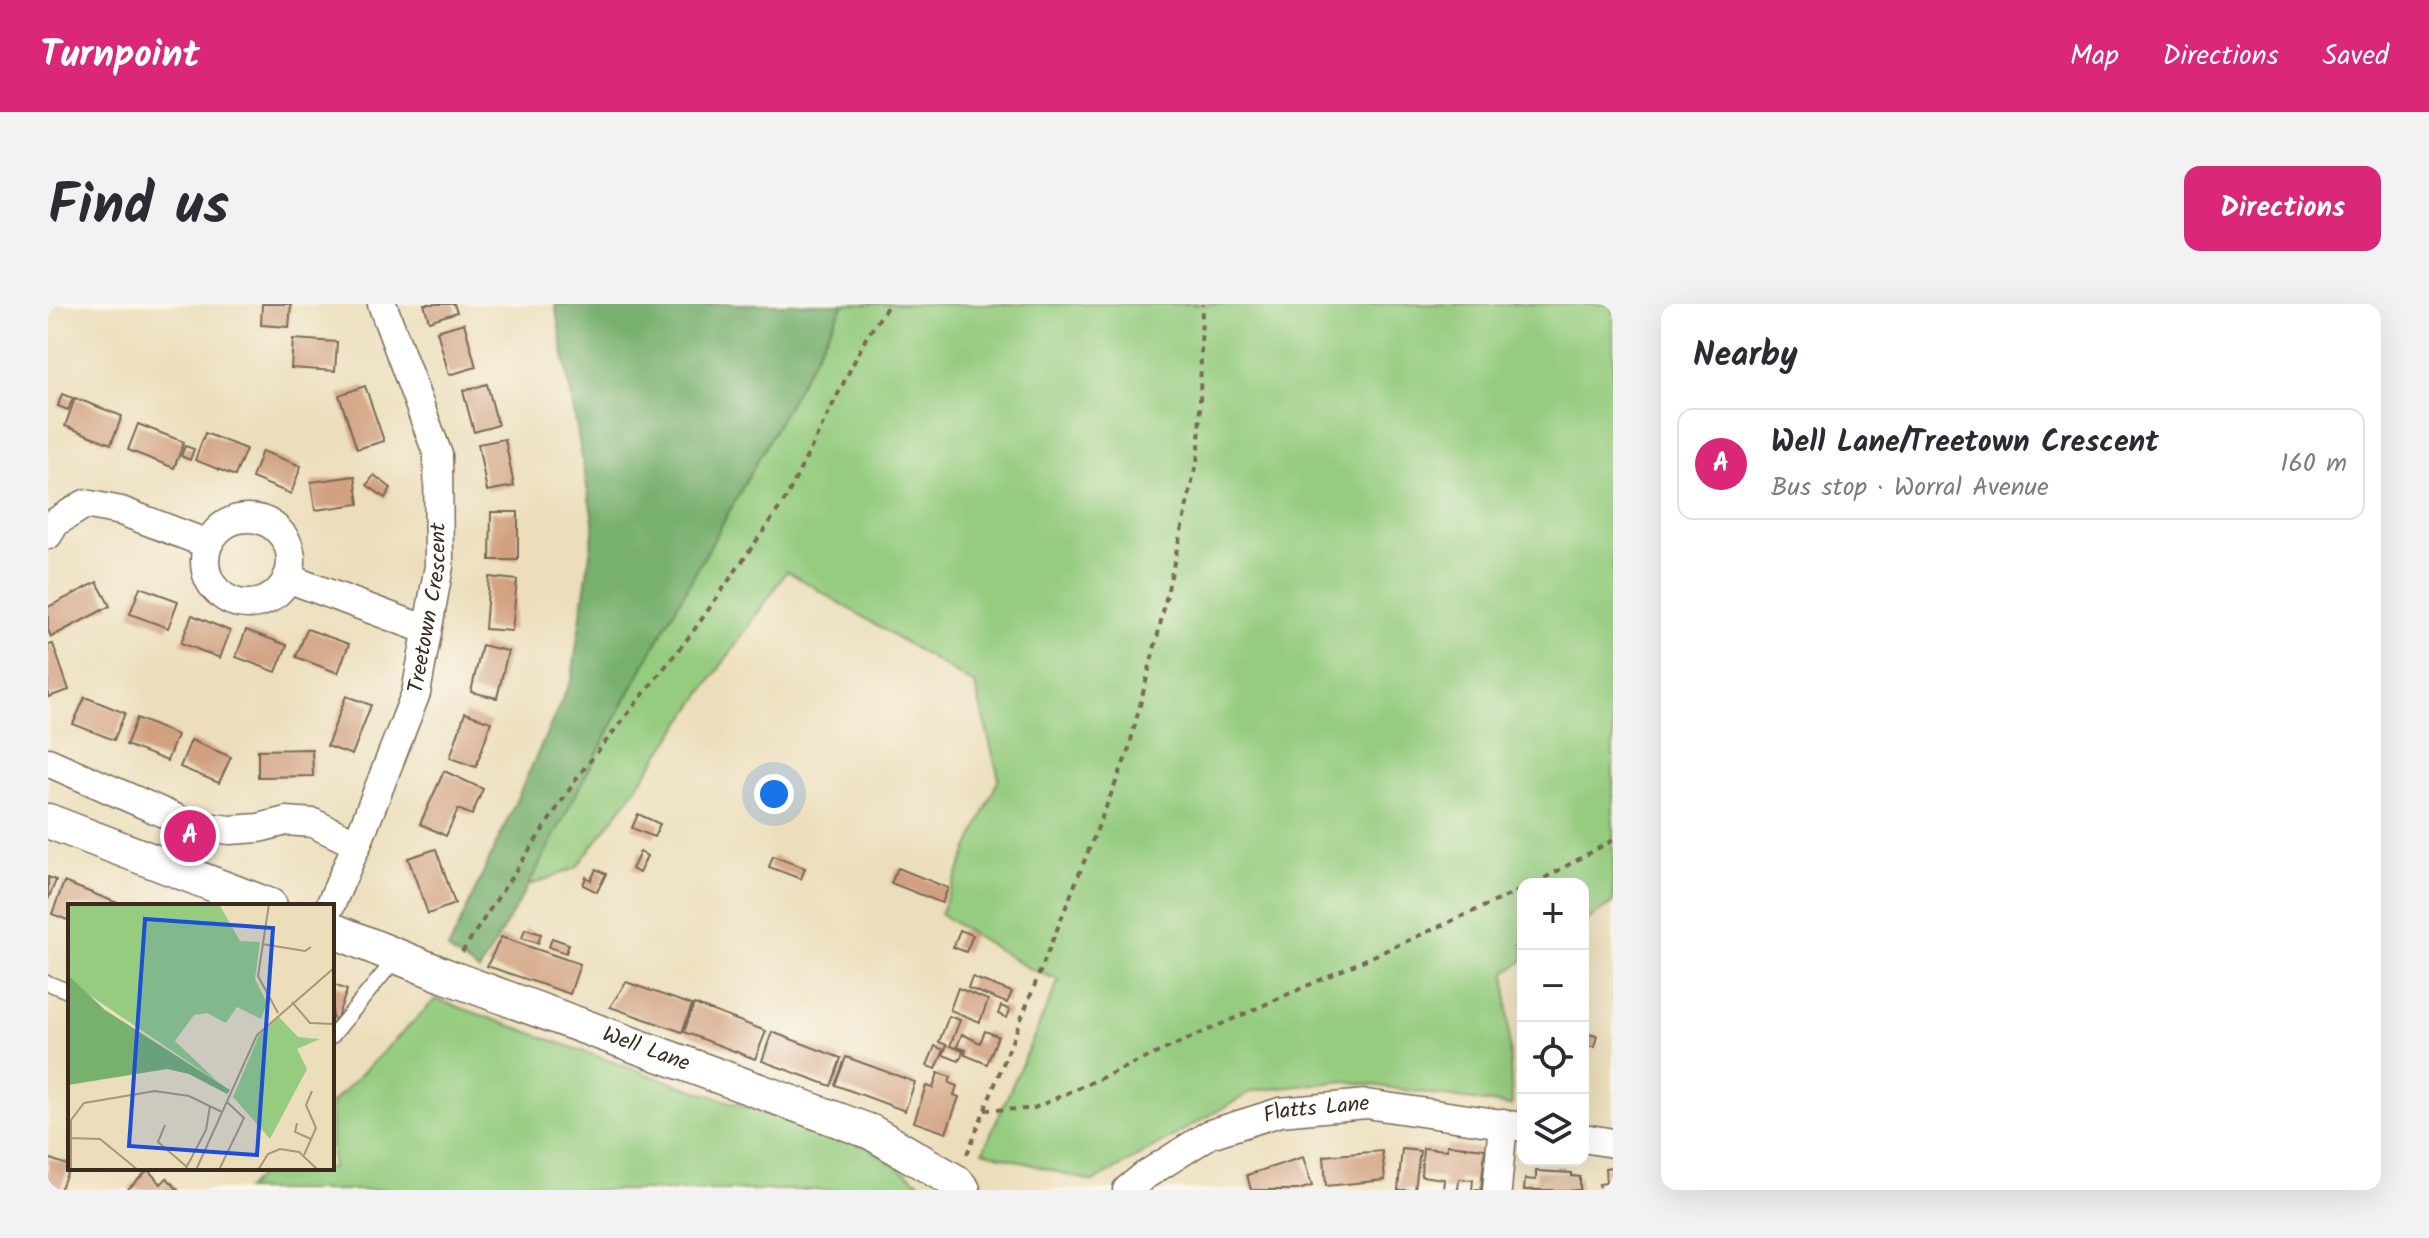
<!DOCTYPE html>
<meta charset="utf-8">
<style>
body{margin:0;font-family:Kalam,sans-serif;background:#f2f2f3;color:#2b2b33}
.controls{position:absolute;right:24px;bottom:24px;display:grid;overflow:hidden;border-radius:16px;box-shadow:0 8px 32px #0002}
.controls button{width:72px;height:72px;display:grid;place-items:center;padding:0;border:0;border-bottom:2px solid #e1e1e2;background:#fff;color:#2b2b33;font:40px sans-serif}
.you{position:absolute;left:726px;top:490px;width:28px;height:28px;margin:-20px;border:6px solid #fff;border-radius:50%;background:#1a73e8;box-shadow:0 0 0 12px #1a73e833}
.badge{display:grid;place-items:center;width:52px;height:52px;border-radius:50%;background:#db2777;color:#fff;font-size:26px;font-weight:700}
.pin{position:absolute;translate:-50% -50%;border:4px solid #fff;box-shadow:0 2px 8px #0006}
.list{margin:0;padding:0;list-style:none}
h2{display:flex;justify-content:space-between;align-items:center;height:104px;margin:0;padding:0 32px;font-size:34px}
h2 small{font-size:26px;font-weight:400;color:#7c7c81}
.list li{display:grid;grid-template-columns:52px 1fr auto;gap:24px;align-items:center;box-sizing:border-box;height:112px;margin:0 16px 16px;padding:0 16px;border:2px solid #e1e1e2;border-radius:16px}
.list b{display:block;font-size:30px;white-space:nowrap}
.list p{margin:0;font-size:26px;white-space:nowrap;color:#7c7c81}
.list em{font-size:26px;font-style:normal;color:#7c7c81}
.icon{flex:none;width:44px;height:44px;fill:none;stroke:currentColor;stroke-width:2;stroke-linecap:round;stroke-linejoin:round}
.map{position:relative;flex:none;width:1565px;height:886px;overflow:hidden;border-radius:16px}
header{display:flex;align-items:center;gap:48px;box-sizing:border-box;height:112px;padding:0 40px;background:#db2777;color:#fff}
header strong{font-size:38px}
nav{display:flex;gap:44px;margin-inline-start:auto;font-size:28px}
.intro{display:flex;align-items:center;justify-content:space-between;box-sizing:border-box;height:192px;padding:0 48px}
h1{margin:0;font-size:56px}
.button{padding:20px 36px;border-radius:16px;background:#db2777;color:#fff;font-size:28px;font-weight:700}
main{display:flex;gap:48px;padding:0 48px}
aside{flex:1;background:#fff;border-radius:16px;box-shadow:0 8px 32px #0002}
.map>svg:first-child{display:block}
</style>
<header>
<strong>Turnpoint</strong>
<nav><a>Map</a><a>Directions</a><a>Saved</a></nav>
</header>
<div class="intro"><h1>Find us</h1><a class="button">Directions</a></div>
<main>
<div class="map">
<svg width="1565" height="886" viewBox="0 0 1565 886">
<rect width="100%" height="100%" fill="#fbf7ec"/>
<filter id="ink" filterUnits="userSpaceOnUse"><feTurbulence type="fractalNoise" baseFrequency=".0125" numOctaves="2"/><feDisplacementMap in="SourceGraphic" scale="16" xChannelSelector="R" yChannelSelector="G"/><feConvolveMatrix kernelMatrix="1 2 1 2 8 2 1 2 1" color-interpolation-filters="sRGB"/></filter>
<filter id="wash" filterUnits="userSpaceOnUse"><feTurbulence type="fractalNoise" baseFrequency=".006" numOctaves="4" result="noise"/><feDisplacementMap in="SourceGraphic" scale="32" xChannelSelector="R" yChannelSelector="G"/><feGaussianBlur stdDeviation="1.8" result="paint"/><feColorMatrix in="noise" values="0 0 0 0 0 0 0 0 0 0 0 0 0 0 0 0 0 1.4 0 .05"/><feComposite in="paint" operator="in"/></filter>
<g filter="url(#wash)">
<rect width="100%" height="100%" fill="#ecdebb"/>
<g fill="#95cc7f" stroke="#687b4e" stroke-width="2">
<polygon points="796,0 1565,0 1565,599 1535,619 1535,580 1475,580 1475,657 1458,669 1464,802 1297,777 1205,787 1045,878 935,847 1011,676 980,664 892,610 951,474 927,381 739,267 581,494 528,564 480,582 578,394"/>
<polygon points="388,695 607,773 821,844 883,886 197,886 219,864 284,864 284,799"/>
</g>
<polygon fill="#78b06e" stroke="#5a6d46" stroke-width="2" points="507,0 796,0 578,394 480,582 431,667 400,646 524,374 546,222"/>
<g id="blocks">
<g fill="#d1a080">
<polygon points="214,0 243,0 241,23 213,21"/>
<polygon points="376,0 406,0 409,8 381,17"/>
<polygon points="416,19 428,63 401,71 389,27"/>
<polygon points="245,35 289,38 287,67 243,64"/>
<polygon points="439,80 450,121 426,128 415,87"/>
<polygon points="317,82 336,137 309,145 291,91"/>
<polygon points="14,90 25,94 20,106 10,102"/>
<polygon points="27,94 74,112 63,140 17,122"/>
<polygon points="90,120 136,138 126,164 80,146"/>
<polygon points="157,129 198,145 187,172 147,156"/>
<polygon points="457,135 466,182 439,187 430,140"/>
<polygon points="137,142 146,145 142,156 133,152"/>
<polygon points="214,147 253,162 243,190 204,174"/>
<polygon points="326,171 343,184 337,194 319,181"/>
<polygon points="307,172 311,200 267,206 263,178"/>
<polygon points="443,208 470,208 470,256 442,256"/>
<polygon points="441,273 469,276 464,327 437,325"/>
<polygon points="49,278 62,302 3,333 0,326 0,303"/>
<polygon points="92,283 130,297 120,324 82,310"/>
<polygon points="144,311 182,327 172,354 133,339"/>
<polygon points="259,325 301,340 290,369 248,353"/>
<polygon points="198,326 239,341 228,368 188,353"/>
<polygon points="5,340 21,386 0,393 0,341"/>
<polygon points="434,341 460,347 449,394 423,388"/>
<polygon points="298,392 323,401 304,451 279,442"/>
<polygon points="37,393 77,409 66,436 25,420"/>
<polygon points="417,409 443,418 428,463 402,454"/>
<polygon points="89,414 129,431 119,457 78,441"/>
<polygon points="143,436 183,453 171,479 132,463"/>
<polygon points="264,445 265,472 210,473 210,446"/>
<polygon points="396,467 435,485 424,511 410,505 398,532 372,520"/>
<polygon points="590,510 612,520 606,533 584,524"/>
<polygon points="388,545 407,600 380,610 360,554"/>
<polygon points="592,548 599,552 591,569 584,565"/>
<polygon points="725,552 757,564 753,575 721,563"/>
<polygon points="850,564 900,584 894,599 843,579"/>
<polygon points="548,565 558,570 549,588 535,581 538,573 543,576"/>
<polygon points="0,573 8,576 0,596"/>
<polygon points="16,578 77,602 22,602 22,617 4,610"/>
<polygon points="477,625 493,630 490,639 474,634"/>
<polygon points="912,626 925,631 918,648 905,643"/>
<polygon points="453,633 532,660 522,690 439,662"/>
<polygon points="504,634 521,640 518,649 501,643"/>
<polygon points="924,673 964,688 959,699 920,684"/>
<polygon points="578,678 644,701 634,728 562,703"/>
<polygon points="284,680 299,686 288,716 284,714"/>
<polygon points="910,684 940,696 932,718 902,706"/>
<polygon points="646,700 718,727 707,755 636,728"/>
<polygon points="953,702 962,706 959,714 950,710"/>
<polygon points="901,712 912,716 902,742 916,747 911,757 895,751 899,741 891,738"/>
<polygon points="937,727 950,732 939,760 917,751 918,746 909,743 914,730 932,739"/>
<polygon points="724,728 793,754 783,782 714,757"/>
<polygon points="1539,730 1549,732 1546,743 1536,743"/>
<polygon points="887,742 896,746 888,765 879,762"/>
<polygon points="798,753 867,778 857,807 787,781"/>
<polygon points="890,769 903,773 901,779 909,782 906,791 911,793 898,829 866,818 878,782 885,784"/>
<polygon points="1399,841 1437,845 1433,886 1424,886 1425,876 1411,875 1410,886 1395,886 1396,875 1373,872 1375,844 1399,846"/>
<polygon points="1354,845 1372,847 1367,886 1350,886"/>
<polygon points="1334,847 1337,876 1278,882 1276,852"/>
<polygon points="1255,853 1264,882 1250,886 1203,886 1199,871"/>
<polygon points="0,854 22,862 12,886 0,886"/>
<polygon points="1565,863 1565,886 1552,886 1551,880 1558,879 1557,864"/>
<polygon points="100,866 113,880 119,874 130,886 79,886"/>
<polygon points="1488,867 1524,869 1524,872 1532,873 1532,886 1476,886 1477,875 1488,876"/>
</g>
</g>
</g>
<g filter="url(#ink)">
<use href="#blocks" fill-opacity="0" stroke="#796955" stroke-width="2"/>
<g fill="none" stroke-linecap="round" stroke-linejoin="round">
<defs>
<g id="service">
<polyline points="0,679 22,688"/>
<polyline points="284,732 350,652"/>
</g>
<g id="minor">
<circle cx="200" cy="257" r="43"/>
<polyline points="0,231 8,218 37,200 73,207 160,240"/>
<polyline points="239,274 379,326"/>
<polyline points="0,458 143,521 182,526 211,524 238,517 265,519 309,540"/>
<path id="s1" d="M 282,602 L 309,540 L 368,389 L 391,262 L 390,151 L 334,0"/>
<polyline points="1535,834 1565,839"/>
<path id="s2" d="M 1079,886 L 1096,872 L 1162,830 L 1232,808 L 1318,800 L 1475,823"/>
<polyline points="1449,886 1455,819"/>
</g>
<g id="tertiary">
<polyline points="0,517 222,602"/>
<path id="s3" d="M 284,626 L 398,672 L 823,828 L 908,878 L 915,886"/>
</g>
</defs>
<use href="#service" stroke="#796955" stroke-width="17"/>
<use href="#minor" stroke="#796955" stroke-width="31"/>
<use href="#tertiary" stroke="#796955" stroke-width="37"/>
<g stroke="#796955" stroke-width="4" stroke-dasharray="6 6" stroke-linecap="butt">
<polyline points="1486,580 1565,536"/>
<polyline points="414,648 531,471 644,329 737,196 818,34 841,0"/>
<polyline points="937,806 984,805 1475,585"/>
<polyline points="919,850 1080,448 1110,330 1151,147 1154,0"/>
</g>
<use href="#service" stroke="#fff" stroke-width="14"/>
<use href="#minor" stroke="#fff" stroke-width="28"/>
<use href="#tertiary" stroke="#fff" stroke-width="34"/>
</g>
</g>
<g text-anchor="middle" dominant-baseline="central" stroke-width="6" stroke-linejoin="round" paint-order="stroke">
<g font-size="22" fill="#3b2a1e" stroke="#fbf7ec">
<text stroke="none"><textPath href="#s1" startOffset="316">Treetown Crescent</textPath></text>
<text stroke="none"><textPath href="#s3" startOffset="336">Well Lane</textPath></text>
<text stroke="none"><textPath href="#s2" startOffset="210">Flatts Lane</textPath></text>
</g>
</g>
<g transform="translate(20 600)">
<rect width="266" height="266" fill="#ecdebb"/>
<path d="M 0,0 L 151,0 L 172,37 L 192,38 L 187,75 L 199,99 L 193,115 L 169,103 L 158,119 L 139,109 L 126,111 L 107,137 L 150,178 L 2,78 ZM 211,113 L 230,133 L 252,135 L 229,145 L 239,165 L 202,235 L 165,193 L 191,131 Z" fill="#95cc7f"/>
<path d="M 0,71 L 37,106 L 162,186 L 159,190 L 121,170 L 99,165 L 0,181 Z" fill="#78b06e"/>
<path fill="none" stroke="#a5967c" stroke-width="2" d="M 201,0 L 190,72 L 210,109M 194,40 L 237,47 L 243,43M 224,98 L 242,119 L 266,120M 229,219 L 227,228 L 243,235M 97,221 L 90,238 L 119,263M 2,234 L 32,235 L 70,266M 236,251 L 248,224 L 238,201 L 244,187M 3,266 L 3,216 L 16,199 L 87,187 L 121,192 L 154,208M 117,266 L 138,226 L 142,202M 128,266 L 189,131 L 266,64M 151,266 L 176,214 L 159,198M 190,266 L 200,250 L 212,245 L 231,248 L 250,266"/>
<path fill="#1d4ed8" fill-opacity="0.15" stroke="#1d4ed8" stroke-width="4" d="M 77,15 L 205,24 L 189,251 L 61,242 Z"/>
<rect width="266" height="266" fill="none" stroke="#3b2a1e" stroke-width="4"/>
</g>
</svg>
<div class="controls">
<button>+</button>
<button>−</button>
<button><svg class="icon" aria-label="locate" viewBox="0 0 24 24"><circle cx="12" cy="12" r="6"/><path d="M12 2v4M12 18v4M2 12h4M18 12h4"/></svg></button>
<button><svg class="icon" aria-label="layers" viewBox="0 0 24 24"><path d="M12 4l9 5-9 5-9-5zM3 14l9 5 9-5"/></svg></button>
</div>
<div class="you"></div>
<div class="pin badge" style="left:142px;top:532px">A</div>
</div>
<aside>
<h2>Nearby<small></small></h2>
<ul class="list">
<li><span class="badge">A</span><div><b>Well Lane/Treetown Crescent</b><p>Bus stop · Worral Avenue</p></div><em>160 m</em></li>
</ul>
</aside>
</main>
